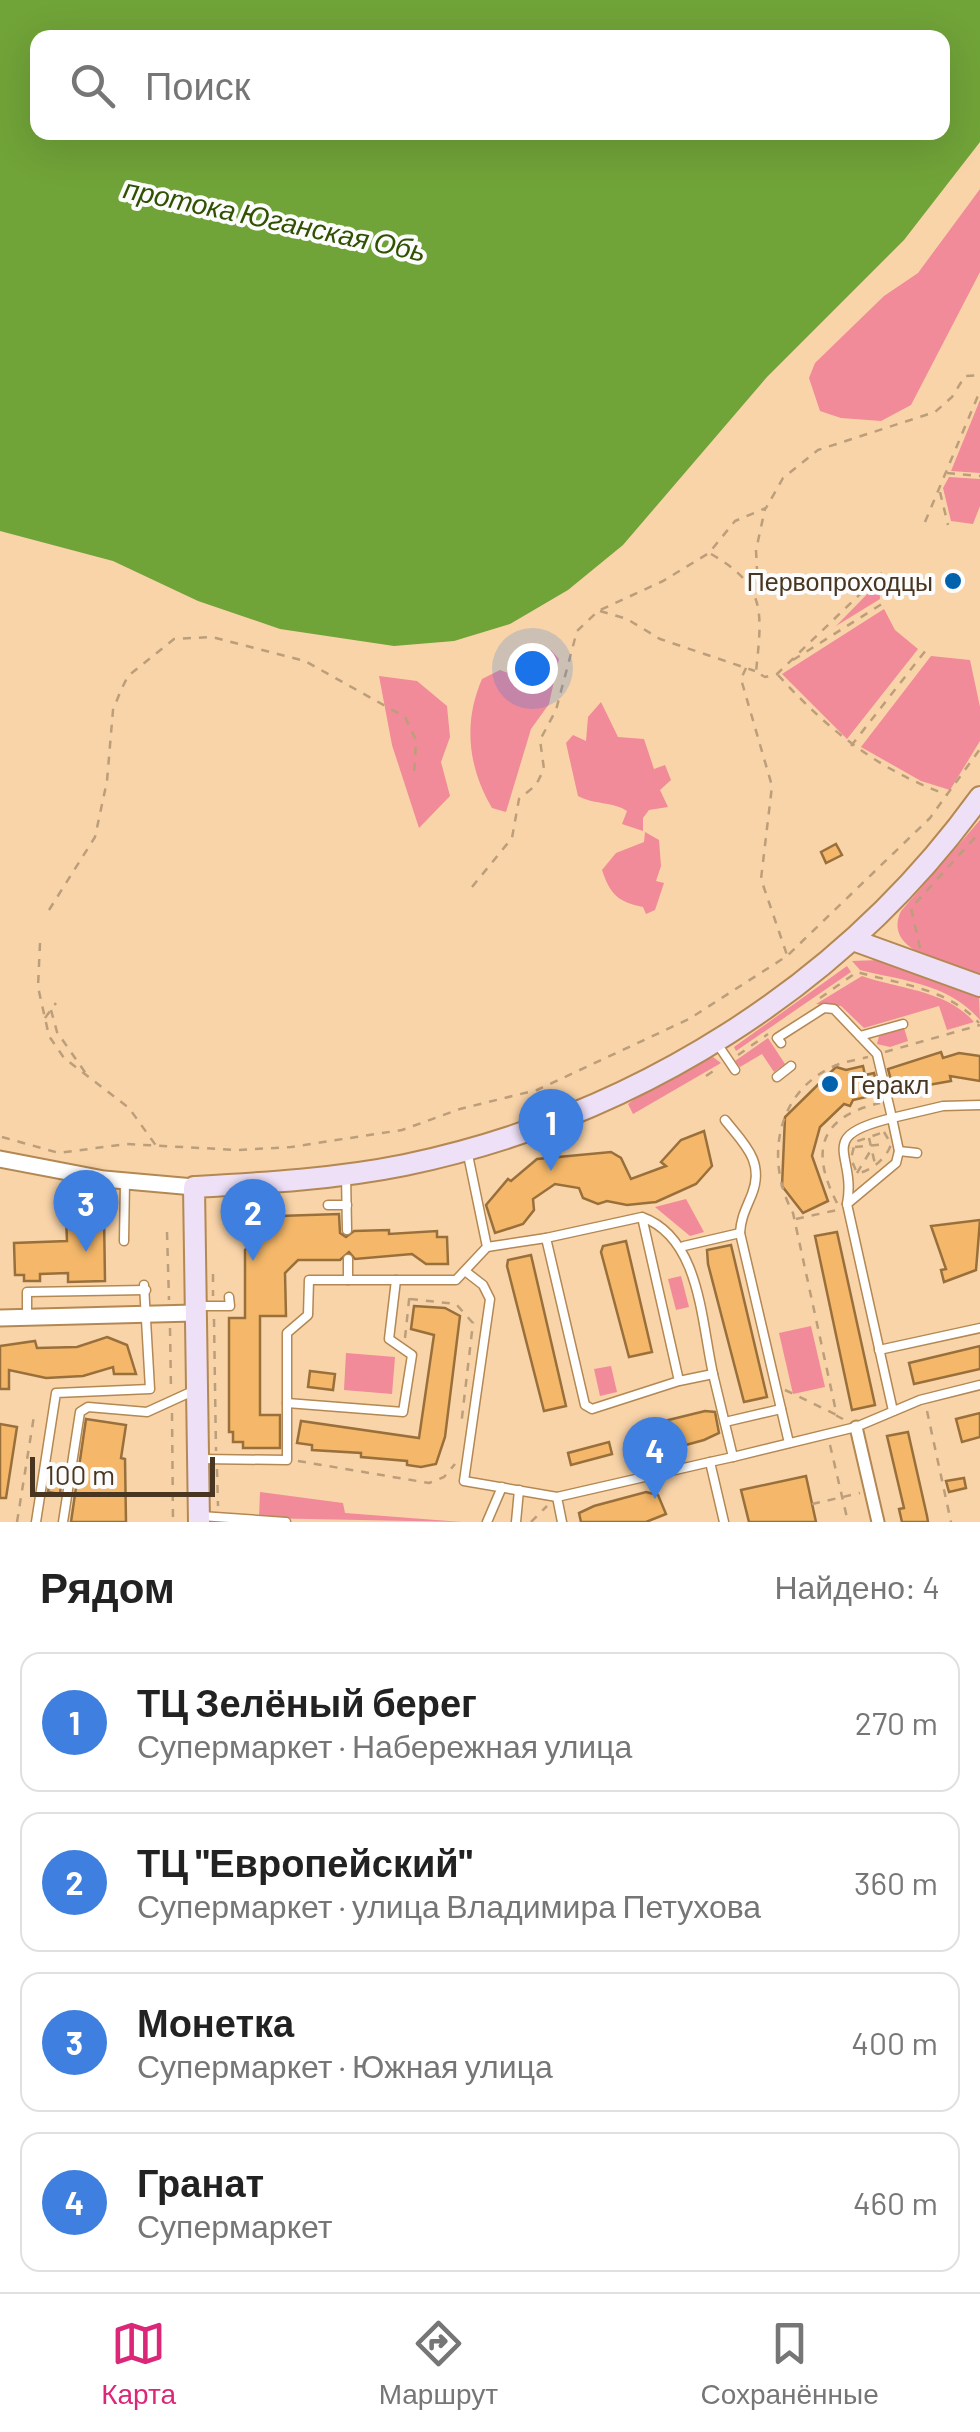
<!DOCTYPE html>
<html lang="ru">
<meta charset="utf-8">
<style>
body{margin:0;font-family:Barlow,sans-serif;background:#f6f6f6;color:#222}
.scale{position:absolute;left:30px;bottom:25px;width:185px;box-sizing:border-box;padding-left:10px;border:5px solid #483620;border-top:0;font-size:28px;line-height:35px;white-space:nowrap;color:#483620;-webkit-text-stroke:8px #fcfcfc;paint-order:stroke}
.you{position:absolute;left:532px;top:668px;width:35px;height:35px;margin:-25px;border:8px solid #fff;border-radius:50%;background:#1a73e8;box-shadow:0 0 0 15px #1a73e833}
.badge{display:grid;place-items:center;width:65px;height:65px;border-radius:50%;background:#db2777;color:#fff;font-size:32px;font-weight:700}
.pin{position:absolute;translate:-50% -82px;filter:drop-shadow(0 2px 5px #0008)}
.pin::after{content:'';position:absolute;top:52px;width:35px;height:30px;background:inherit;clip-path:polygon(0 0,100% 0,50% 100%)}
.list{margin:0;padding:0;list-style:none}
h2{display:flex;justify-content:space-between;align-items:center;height:130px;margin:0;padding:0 40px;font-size:42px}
h2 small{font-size:32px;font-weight:400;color:#767676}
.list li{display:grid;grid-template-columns:65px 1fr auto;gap:30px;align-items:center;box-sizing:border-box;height:140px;margin:0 20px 20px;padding:0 20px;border:2px solid #e0e0e0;border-radius:20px}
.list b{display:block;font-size:38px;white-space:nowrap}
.list p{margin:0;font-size:32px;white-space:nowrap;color:#767676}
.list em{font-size:32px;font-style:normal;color:#767676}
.icon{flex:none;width:55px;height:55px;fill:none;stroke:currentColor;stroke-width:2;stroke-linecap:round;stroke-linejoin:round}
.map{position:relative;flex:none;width:980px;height:1522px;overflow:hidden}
.search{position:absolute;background:#fff;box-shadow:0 10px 40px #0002;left:30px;right:30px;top:30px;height:110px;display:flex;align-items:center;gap:25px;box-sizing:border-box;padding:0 35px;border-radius:20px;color:#767676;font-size:38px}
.sheet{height:770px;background:#fff}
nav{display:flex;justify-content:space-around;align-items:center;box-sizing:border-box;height:140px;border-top:2px solid #e0e0e0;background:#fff;font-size:28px;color:#767676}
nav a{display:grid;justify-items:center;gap:5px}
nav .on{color:#db2777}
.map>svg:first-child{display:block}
</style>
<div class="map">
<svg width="980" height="1522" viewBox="0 0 980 1522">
<rect width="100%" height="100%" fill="#f9d4a9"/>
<g fill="#f18a99">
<polygon points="980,189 980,272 911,405 881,421 841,418 820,411 809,378 815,363 884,296 918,273"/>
<polygon points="980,400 980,473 951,471"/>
<polygon points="949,477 980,479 980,506 973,524 951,521 943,488"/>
<polygon points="879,582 880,599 836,626"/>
<polygon points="884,609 895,630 918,649 847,739 782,674"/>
<path d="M 551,650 L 559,659 L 549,704 L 531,729 L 506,812 L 492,808 C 468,767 463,723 482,679 L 500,670 C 525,681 533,665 551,650 Z"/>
<polygon points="931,656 970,660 980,707 980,741 950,790 921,781 861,747"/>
<polygon points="379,676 417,681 447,706 450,737 441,762 450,796 419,828 392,745"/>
<path d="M 601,702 L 618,737 L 644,739 L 654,769 L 665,765 L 671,780 L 660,790 L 668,807 L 649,810 L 643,818 L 643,831 L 622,824 L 627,811 C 612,801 594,805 578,796 L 566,743 L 573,735 L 586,741 L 588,717 Z"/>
<path d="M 980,820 L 980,974 C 952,964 881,953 901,911 Z"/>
<path d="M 645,832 L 659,840 L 661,866 L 656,881 L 664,883 L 655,910 L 646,914 L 643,907 C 618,902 610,894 602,870 L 616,853 L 644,842 Z"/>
<path d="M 879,960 L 979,995 L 980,1020 C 948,983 903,981 860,970 L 852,961 Z"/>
<polygon points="847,966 851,972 736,1051 734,1047"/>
<path d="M 862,976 C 898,989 947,990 974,1022 L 947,1030 L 939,1006 L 864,1028 L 841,1006 L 816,1004 Z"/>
<polygon points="904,1028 908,1041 890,1047 877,1044 879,1036"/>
<polygon points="768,1038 785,1064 774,1072 762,1054 740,1067 735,1061"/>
<polygon points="713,1057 721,1063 633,1114 628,1104 647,1089"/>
<polygon points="686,1199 704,1232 690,1236 655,1207"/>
<polygon points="681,1276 689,1307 676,1310 668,1279"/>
<polygon points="811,1326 825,1387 793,1394 779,1333"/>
<polygon points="346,1353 395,1357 392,1394 344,1390"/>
<polygon points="611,1366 617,1392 600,1396 594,1369"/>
<polygon points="260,1492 343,1503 345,1513 462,1522 259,1518"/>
</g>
<path fill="#70a338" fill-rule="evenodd" d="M 0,0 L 980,0 L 980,142 L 904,240 L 767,377 L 623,545 L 568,590 L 510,624 L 454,641 L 394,646 L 280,629 L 198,601 L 113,561 L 0,531 ZM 38,38 L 942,38 L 942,132 L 38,132 Z"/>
<g fill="#f5b86a" stroke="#99703b" stroke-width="2.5">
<polygon points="836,844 842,855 826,863 821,852"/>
<polygon points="941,1052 943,1058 959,1053 980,1056 980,1081 950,1076 951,1081 894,1091 888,1069"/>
<polygon points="863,1066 865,1075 874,1073 879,1094 853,1100 850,1106 844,1104 820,1127 812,1156 828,1201 803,1213 782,1186 785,1117 836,1067 846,1070"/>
<polygon points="704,1131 712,1166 696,1184 656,1202 627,1205 607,1201 598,1204 583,1198 579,1188 555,1184 533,1199 534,1210 523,1224 495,1233 486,1205 508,1179 511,1181 537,1159 611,1152 621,1158 631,1179 666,1166 661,1162 681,1140"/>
<polygon points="339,1214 340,1233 346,1237 354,1231 389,1230 389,1234 437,1231 437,1237 447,1237 448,1264 426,1264 412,1254 355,1259 349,1252 340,1260 298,1260 285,1273 286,1316 260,1316 260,1415 280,1415 280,1448 243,1448 243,1442 233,1442 233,1432 229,1432 229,1318 245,1318 245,1250 279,1216"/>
<polygon points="66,1216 104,1216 105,1281 68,1282 68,1273 40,1274 40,1281 24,1281 24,1275 15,1275 14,1243 67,1241"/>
<polygon points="980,1220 976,1270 944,1282 941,1270 946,1269 931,1226"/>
<polygon points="837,1232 875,1405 852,1410 815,1236"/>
<polygon points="626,1241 652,1352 629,1357 601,1252 603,1246"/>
<polygon points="731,1245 767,1397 744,1402 708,1264 707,1250"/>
<polygon points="531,1255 566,1406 544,1411 507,1266 508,1260"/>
<polygon points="414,1306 445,1308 460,1316 445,1437 436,1464 421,1467 407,1465 407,1461 361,1457 361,1453 312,1450 312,1445 297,1443 301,1421 419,1438 434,1335 411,1329"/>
<polygon points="107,1337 127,1345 136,1374 114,1374 113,1367 83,1376 46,1378 9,1370 9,1389 0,1389 0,1346 35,1341 37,1348 77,1347"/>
<polygon points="980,1346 980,1369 914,1384 909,1363"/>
<polygon points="310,1371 335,1374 333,1390 308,1387"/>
<polygon points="705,1411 715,1412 719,1433 704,1440 653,1454 641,1452 635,1442 633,1432 644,1426"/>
<polygon points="980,1413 980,1437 962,1442 956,1419"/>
<polygon points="86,1419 126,1425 121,1458 125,1459 126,1522 71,1522"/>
<polygon points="0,1424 17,1427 6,1498 0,1498"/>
<polygon points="908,1432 927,1516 928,1522 902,1522 899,1509 904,1508 887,1436"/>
<polygon points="609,1442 612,1454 571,1465 568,1453"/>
<polygon points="51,1475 62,1476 60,1494 48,1492"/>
<polygon points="806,1476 816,1522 749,1522 741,1490"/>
<polygon points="964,1478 966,1488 949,1492 946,1481"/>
<polygon points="646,1492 658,1495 666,1514 646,1522 581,1522 579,1513 594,1506"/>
</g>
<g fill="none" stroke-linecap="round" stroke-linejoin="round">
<defs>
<g id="service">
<polyline points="860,1036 903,1024"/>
<polyline points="716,1042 735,1070"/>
<path d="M 781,1043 L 777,1038 L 824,1008 L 834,1009 L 877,1054 L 892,1118 C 813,1137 857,1153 847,1204"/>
<polyline points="777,1077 791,1066"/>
<path d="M 725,1120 C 743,1143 765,1161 752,1194 C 746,1209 741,1217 740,1233"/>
<polyline points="899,1151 917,1153"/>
<polyline points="346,1174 347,1230"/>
<polyline points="328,1205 347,1205"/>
<path d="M 642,1217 L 679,1381 L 592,1409 L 585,1405 L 546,1238 L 642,1217 C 700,1238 701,1320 713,1374 L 679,1381"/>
<polyline points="124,1241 125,1181"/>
<polyline points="684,1246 740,1233 789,1443"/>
<polyline points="487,1247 546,1238"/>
<polyline points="348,1259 348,1280"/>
<polyline points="465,1271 483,1285 490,1299 464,1481 557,1497"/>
<polyline points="198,1306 230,1306 229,1297"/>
<polyline points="27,1318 27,1292 146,1290"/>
<polyline points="879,1350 980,1328"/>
<polyline points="713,1374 733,1457 710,1462 724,1522"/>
<polyline points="287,1403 403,1412 412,1355 389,1339 396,1280"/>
<polyline points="893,1411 847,1204 896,1163 899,1151 892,1118 943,1106 980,1105"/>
<polyline points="725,1422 781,1409"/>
<polyline points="733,1457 856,1427 920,1400 980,1385"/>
<polyline points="202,1459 287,1460 287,1333 308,1315 309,1280 456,1280 487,1247 467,1150"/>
<polyline points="201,1516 286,1522"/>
<polyline points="36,1522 56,1393 150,1389 144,1285"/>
<polyline points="63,1522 80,1412 88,1407 147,1412 193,1391"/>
<polyline points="487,1522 502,1487"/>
<polyline points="516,1522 519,1490"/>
<polyline points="562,1522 557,1497 710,1462"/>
</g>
<polyline id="pedestrian" points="856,1427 878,1522"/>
<g id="minor">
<polyline points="0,1159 104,1179 194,1187"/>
<polyline points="0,1318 194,1313"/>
</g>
<g id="secondary">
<polyline points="853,940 980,986"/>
<path d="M 199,1522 L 194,1187 C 264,1183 336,1179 405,1165 C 634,1117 843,987 980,797"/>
</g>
</defs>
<use href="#service" stroke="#b38853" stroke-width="11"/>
<use href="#pedestrian" stroke="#b38853" stroke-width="15"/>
<use href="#minor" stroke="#b38853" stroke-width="19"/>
<use href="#secondary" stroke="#b38853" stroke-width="24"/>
<g stroke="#bc9e7a" stroke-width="2.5" stroke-dasharray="8 8" stroke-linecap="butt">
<polyline points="947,473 980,476"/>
<polyline points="940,492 948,525"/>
<polyline points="925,522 980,391"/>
<path d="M 711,554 C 767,586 762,612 756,672 L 765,677 L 777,674 L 882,573"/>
<polyline points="758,590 756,550 765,509"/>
<polyline points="600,611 627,619 660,639 755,671"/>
<polyline points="793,660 885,602"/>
<polyline points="746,668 741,679 772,786 761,879 787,955"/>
<path d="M 778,675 C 828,730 878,770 948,795"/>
<polyline points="851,746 926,650"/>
<polyline points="472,887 512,838 519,799 536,785 544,769 540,740 556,710 577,631 598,611 663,581 709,553 735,521 766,508 783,478 818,450 935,412 952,397 965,376 980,375"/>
<polyline points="49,910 95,837 107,781 113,710 121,690 128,676 174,639 212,637 305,661 405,717 416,740 414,776"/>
<polyline points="40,943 38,987 49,1036 64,1058 129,1108 157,1147"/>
<polyline points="920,948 911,908 980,832"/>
<path d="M 820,998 L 857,972 C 898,984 948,988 979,1023"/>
<polyline points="51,1010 57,1032 89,1078"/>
<polyline points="45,1018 56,1003"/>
<polyline points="885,1052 980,1025"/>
<polyline points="738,1055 768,1034"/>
<polyline points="706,1076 719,1067"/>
<path d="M 884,1132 L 891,1144 C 888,1157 869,1173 857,1173 L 851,1159 L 855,1142 Z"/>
<polyline points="2,1137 59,1153 126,1144 238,1150 291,1147 402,1130 460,1109 537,1090 689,1019 787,956 930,818 980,749"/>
<polyline points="869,1138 875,1164"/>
<polyline points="855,1147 886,1144"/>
<polyline points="857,1173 871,1150"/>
<polyline points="90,1194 113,1219"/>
<path d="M 837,1203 C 810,1151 819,1117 880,1103"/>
<polyline points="796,1219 837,1210"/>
<polyline points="167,1232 169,1300"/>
<polyline points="213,1274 213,1296"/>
<polyline points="410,1299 456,1304 473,1323 461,1426"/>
<polyline points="214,1319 216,1451"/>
<polyline points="170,1328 171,1390"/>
<polyline points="405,1338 410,1291"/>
<polyline points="785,1390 837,1415"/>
<polyline points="927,1411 951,1522"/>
<polyline points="172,1413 173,1522"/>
<path d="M 843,1419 L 837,1416 L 793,1213 C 766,1163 774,1096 830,1068 C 841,1062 856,1060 868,1057"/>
<polyline points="830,1445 848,1522"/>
<polyline points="298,1461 429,1483 444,1477 455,1464"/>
<polyline points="217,1469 218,1506"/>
<polyline points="812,1504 860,1493"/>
<polyline points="17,1522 34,1416"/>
<polyline points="531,1522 547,1506"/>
</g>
<use href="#service" stroke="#fff" stroke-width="8"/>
<use href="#pedestrian" stroke="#fff" stroke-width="11"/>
<use href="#minor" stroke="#fff" stroke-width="15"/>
<use href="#secondary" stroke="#eee0f7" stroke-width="20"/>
</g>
<g fill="#0061ad" stroke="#fcfcfc" stroke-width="4">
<circle cx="953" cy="581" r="10"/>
<circle cx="830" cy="1084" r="10"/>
</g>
<g text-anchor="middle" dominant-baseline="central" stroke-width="8" stroke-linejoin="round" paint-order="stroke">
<g font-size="25" fill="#483620" stroke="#fcfcfc" text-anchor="end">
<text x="933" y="581">Первопроходцы</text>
<text x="850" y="1084" text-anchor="start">Геракл</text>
</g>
<g font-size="28" font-style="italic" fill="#305102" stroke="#fcfcfc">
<text transform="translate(275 219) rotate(12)">протока Юганская Обь</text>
</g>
</g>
</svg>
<div class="scale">100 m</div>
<div class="you"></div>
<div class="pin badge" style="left:551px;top:1171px;background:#3f7fe0">1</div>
<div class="pin badge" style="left:253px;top:1261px;background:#3f7fe0">2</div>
<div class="pin badge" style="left:86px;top:1252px;background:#3f7fe0">3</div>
<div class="pin badge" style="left:655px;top:1499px;background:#3f7fe0">4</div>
<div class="search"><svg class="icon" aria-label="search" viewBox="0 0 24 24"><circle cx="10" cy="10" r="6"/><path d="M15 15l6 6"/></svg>Поиск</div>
</div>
<section class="sheet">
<h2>Рядом<small>Найдено: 4</small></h2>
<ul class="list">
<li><span class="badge" style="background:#3f7fe0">1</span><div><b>ТЦ Зелёный берег</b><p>Супермаркет · Набережная улица</p></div><em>270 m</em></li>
<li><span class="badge" style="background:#3f7fe0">2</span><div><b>ТЦ &quot;Европейский&quot;</b><p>Супермаркет · улица Владимира Петухова</p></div><em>360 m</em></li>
<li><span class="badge" style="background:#3f7fe0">3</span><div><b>Монетка</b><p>Супермаркет · Южная улица</p></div><em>400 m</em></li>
<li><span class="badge" style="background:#3f7fe0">4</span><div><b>Гранат</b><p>Супермаркет</p></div><em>460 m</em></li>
</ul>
</section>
<nav>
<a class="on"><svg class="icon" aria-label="map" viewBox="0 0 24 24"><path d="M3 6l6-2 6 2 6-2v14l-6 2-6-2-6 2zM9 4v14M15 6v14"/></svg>Карта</a>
<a><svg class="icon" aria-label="directions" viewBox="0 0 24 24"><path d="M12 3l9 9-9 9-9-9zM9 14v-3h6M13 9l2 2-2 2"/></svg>Маршрут</a>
<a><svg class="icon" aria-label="saved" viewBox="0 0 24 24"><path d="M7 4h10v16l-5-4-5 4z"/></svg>Сохранённые</a>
</nav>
